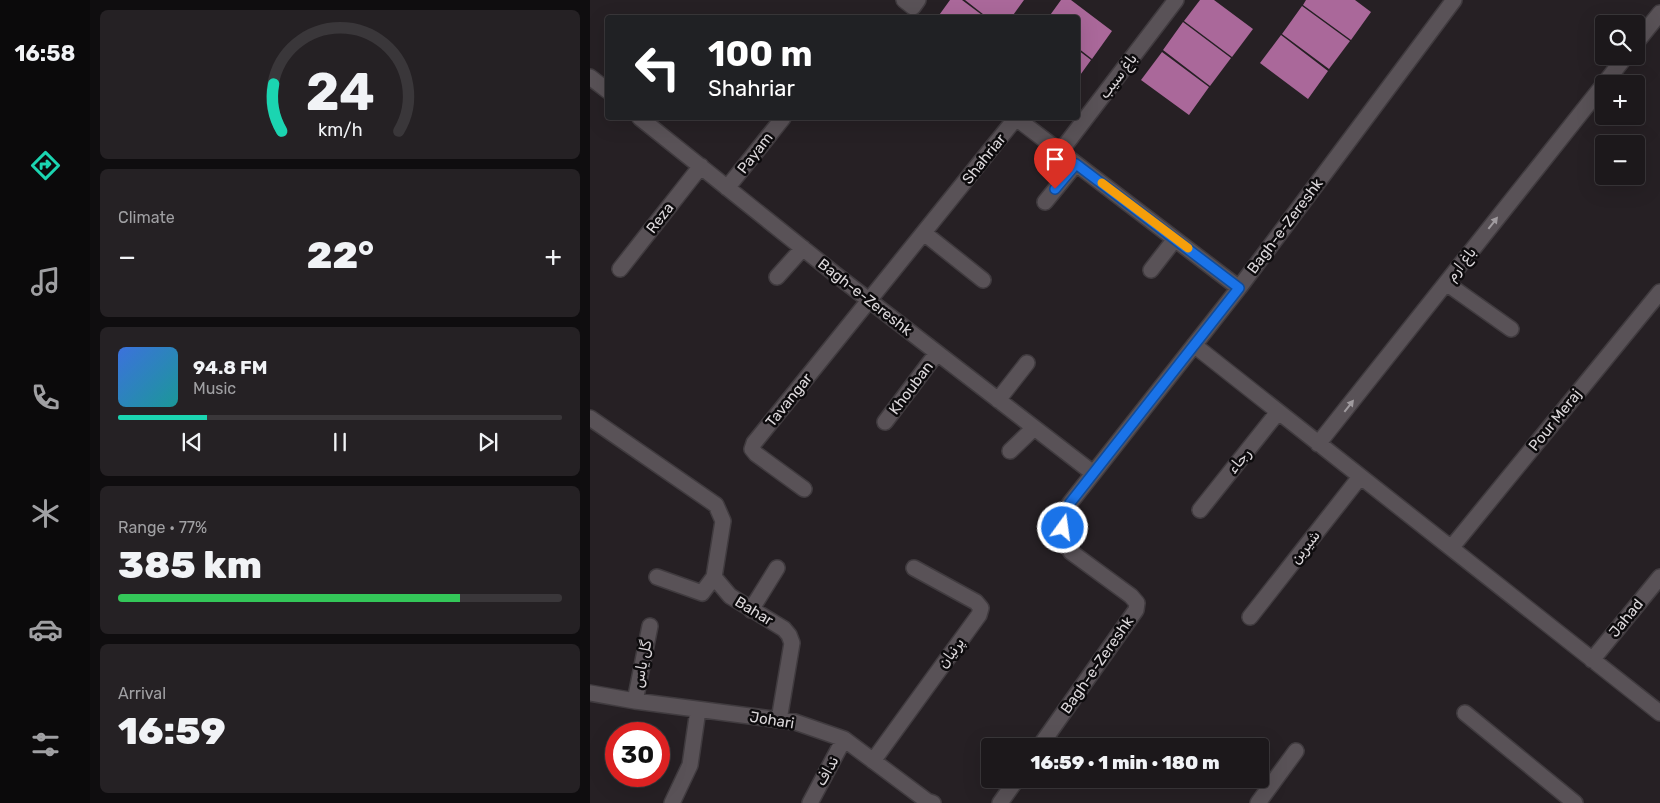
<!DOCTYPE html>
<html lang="en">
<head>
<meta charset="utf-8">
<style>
	:root { --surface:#1c181b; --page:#252124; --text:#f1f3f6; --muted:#a0a0a3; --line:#3a373a; --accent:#1bd5b1 }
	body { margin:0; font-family:Rubik,"Noto Naskh Arabic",sans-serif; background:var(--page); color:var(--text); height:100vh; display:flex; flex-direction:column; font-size:19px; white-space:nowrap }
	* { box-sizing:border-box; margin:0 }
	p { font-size:16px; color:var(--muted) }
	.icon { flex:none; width:28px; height:28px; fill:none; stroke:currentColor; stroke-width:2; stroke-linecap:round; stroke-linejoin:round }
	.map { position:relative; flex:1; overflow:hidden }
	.sheet { display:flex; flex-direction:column; gap:10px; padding:10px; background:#0f0d0f; width:500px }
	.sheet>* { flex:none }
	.top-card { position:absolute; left:15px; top:15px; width:475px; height:105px; border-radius:5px; box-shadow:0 5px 20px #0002,0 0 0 1px var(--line); background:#202124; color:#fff; overflow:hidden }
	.controls { position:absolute; left:1005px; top:15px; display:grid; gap:10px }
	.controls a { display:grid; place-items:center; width:50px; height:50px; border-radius:5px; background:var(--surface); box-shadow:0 5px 20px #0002,0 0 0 1px var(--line); font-size:25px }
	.speed { position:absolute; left:15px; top:722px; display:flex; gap:10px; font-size:25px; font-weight:700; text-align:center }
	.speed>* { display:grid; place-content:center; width:65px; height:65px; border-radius:50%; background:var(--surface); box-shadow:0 5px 20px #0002,0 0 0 1px var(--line); line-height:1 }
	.speed .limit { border:8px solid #d22; background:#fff; color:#111 }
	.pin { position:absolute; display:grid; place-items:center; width:42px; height:42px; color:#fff; margin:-51px -21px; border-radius:50% 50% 50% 0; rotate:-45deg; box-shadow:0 0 5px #0007 }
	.pin .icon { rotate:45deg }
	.me { position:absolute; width:55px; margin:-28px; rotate:14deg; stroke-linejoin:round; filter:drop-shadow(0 0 4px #0008) }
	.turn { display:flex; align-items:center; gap:18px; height:105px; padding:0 20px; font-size:22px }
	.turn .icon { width:65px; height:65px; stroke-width:2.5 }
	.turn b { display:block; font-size:35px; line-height:42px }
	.big { font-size:38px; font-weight:800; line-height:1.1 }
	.sheet .widget { flex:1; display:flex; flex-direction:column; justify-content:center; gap:8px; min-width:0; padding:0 18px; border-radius:8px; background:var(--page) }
	.sheet .dial { align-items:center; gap:0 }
	.dial svg { height:130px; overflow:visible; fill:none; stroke:var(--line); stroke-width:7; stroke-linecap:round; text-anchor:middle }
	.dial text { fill:var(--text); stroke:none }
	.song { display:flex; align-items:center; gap:15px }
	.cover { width:60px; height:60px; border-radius:8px; background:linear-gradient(135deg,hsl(220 70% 55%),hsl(180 70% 35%)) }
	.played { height:5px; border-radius:2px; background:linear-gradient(90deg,var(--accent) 20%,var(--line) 20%) }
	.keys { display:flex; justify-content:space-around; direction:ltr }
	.heat { display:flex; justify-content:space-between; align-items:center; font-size:28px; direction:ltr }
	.charge { height:8px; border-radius:4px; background:linear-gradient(90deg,#34c759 77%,var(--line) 0) }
	.trip { position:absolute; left:391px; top:738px; width:288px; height:50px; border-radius:5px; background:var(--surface); box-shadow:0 5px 20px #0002,0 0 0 1px var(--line); font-weight:800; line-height:50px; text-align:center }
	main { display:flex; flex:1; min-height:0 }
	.dock { display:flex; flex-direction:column; width:90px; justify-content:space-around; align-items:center; background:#0b0a0b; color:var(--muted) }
	.dock .icon { width:35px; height:35px }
	.dock .selected { color:var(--accent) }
	.dock b { font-size:22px; color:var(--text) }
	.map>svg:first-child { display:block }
</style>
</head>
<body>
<main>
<nav class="dock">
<b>16:58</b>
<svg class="icon selected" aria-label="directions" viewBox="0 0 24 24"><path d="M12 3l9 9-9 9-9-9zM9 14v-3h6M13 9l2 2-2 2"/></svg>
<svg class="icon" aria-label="music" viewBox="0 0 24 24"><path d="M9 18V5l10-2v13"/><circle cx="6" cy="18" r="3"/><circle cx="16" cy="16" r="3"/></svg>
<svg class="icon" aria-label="phone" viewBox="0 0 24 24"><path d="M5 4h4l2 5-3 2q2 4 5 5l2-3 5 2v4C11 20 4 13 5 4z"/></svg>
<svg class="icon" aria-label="climate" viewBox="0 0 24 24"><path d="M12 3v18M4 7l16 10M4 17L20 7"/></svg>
<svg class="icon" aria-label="car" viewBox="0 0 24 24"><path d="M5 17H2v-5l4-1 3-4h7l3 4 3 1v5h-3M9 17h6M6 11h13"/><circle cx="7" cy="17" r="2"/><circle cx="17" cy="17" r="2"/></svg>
<svg class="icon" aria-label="filters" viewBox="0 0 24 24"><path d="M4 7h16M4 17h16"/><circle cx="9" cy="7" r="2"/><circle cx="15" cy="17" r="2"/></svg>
</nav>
<section class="sheet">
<div class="widget dial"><svg viewBox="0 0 100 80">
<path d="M14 69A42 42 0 1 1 86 69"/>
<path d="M14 69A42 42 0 0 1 9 40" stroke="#1bd5b1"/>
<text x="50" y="56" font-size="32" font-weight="700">24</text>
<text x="50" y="72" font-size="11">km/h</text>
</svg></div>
<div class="widget"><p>Climate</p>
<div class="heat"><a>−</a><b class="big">22°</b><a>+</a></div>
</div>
<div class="widget">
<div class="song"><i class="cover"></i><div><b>94.8 FM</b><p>Music</p></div></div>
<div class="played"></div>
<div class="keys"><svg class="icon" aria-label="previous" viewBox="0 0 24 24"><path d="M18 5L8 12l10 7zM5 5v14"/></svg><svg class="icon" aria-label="pause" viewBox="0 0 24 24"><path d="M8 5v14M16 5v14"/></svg><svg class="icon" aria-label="next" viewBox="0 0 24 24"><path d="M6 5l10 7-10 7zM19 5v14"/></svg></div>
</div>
<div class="widget"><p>Range · 77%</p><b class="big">385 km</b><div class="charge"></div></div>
<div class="widget"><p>Arrival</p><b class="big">16:59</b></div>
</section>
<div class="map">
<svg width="1070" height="803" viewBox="0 0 1070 803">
	<rect width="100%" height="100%" fill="#262024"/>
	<!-- building -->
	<path fill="#aa689a" d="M360,0H372L396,18H347Z
		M375,0H434L421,18H398Z
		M471,0H481L522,31L502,59L488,48V18H458Z
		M610,0H624L663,29L642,57L594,21Z
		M716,0H765L781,12L761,40L713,5Z
		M712,6L760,41L739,69L692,34Z
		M593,22L641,58L620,86L573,50Z
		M691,35L738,71L718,99L670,63Z
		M488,50L501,60L488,78Z
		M572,52L619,87L599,115L551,80Z"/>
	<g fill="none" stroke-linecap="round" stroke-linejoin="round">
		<!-- minor casing -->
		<g stroke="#403b3f" stroke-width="18">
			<path id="minor" d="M314,0L323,7L328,0
				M1046,43L1070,13
				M0,77L18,91
				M1014,84L1036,56
				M50,118L245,274L503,473
				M470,152L586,0
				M137,188L193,118
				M455,202L486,164
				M334,233L393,280
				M30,269L111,166
				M561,270L585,239
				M187,277L213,248
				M856,283L921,329
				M604,345L1070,713
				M408,400L437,363
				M0,418L126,505L133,521L124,577L140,596L194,629L199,635L202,643L189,720
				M295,422L347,353
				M728,444L1014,84
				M420,451L444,428
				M214,489L166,454L162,449L164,443L426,118L649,288
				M610,510L688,412
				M861,548L1070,292
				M67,577L112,593L124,577
				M161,610L187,568
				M660,617L770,477
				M1002,660L1070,577
				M0,693L45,701L205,722L254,739L337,801L343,803
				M45,701L60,626
				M875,713L985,803
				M450,746L546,610L547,603L541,596L481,552C474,543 470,525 474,513C475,510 478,506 480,503L649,288L864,0
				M283,761L389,615L391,608L386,602L324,568
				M82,803L100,765L108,710
				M220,803L254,739
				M410,803L427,779
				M668,803L706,751"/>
		</g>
		<!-- minor -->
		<use href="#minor" stroke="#595257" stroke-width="15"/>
	</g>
	<!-- one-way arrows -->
	<defs><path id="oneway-solid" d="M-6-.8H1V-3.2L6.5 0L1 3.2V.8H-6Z" transform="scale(1.25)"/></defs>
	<g fill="#a09b9f">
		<use href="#oneway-solid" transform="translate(903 223) rotate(-52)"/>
		<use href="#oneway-solid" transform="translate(759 406) rotate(-52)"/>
	</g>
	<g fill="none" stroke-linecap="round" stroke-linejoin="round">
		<!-- route casing -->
		<g stroke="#114b97" stroke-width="12">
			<path id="route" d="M465,189L486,164L649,288L480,503L474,514L473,528"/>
		</g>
		<!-- route -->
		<use href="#route" stroke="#1a73e8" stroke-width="9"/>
		<!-- slow -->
		<path stroke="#f59e0b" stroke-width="9" d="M512,183L598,248"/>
	</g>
	<g text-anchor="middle" stroke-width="5" stroke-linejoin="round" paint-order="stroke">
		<!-- street labels -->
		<g font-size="15" fill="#dbd7da" stroke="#0d0b0d">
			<text transform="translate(528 76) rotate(-53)" y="5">باغ سیب</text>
			<text transform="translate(165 153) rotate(-52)" y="5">Payam</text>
			<text transform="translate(394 159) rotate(-51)" y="5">Shahriar</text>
			<text transform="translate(70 218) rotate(-52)" y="5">Reza</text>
			<text transform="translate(695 226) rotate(-53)" y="5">Bagh-e-Zereshk</text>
			<text transform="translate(871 264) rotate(-52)" y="5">باغ ارم</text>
			<text transform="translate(275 297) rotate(38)" y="5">Bagh-e-Zereshk</text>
			<text transform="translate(321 388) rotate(-53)" y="5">Khouban</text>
			<text transform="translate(199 400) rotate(-51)" y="5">Tavangar</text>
			<text transform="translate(965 420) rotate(-51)" y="5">Pour Meraj</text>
			<text transform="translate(649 461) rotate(-51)" y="5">رجاء</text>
			<text transform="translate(715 547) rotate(-52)" y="5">شیرین</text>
			<text transform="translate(164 611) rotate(31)" y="5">Bahar</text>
			<text transform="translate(1036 618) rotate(-51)" y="5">Jahad</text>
			<text transform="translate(361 653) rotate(-54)" y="5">پرنیان</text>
			<text transform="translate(52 664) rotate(-79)" y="5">گل یاس</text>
			<text transform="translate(507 665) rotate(-55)" y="5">Bagh-e-Zereshk</text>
			<text transform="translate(182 720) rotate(9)" y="5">Johari</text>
			<text transform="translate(237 771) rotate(-61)" y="5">نداف</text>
		</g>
	</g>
</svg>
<div class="controls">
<a><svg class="icon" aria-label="search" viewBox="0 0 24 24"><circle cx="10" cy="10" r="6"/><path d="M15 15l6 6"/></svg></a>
<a>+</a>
<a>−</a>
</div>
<div class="speed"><div class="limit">30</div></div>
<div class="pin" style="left:465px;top:189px;background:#d93025"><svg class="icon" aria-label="arrive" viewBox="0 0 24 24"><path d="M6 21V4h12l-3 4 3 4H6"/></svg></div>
<svg class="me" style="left:473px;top:528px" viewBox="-20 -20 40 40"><circle r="17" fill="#1a73e8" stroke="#fff" stroke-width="3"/><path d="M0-11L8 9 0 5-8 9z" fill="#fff"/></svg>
<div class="trip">16:59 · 1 min · 180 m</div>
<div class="top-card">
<div class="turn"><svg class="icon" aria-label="left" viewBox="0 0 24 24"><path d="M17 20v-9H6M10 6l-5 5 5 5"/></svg><div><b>100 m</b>Shahriar</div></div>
</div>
</div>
</main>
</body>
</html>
